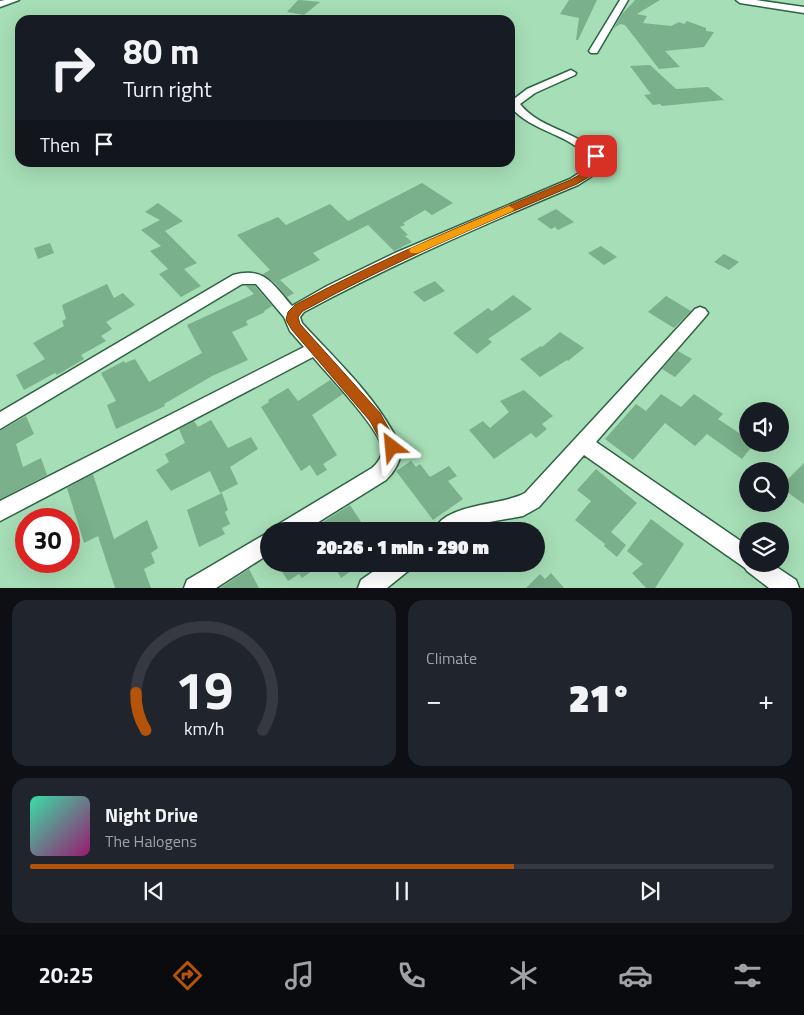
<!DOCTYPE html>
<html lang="en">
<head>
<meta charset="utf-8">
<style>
	:root { --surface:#171b24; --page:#20242c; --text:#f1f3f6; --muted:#9ea1a6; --line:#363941; --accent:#b45309 }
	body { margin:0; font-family:"Titillium Web",sans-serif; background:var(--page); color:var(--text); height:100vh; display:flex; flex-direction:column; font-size:19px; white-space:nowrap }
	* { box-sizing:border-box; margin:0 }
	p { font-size:16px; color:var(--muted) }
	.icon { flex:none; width:28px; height:28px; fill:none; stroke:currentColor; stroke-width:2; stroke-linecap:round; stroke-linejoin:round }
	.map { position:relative; height:588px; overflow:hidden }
	.drawer { display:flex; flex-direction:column; gap:12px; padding:12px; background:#0d0f14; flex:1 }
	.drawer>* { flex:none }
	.top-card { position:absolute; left:15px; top:15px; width:500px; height:152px; border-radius:15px; box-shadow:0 5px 20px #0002; background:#171b24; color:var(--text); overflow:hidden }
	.buttons { position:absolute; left:739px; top:402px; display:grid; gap:10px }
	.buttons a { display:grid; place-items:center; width:50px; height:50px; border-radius:50%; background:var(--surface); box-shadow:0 5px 20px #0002; font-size:25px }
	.speed { position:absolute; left:15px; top:508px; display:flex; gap:10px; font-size:25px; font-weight:700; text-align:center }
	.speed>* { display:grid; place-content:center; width:65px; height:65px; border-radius:50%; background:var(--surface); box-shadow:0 5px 20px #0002; line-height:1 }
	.speed .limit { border:8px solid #d22; background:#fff; color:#111 }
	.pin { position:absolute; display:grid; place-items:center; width:42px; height:42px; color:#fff; margin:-21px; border-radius:10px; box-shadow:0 2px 8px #0006 }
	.me { position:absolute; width:55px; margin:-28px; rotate:331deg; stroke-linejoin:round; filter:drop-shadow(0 0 4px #0008) }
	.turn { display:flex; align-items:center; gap:18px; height:105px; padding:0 25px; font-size:22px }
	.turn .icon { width:65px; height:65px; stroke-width:2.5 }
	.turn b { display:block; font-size:35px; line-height:42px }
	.then { display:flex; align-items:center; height:48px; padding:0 25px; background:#0003; gap:10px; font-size:19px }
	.big { font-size:38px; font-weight:800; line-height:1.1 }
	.drawer .tile { flex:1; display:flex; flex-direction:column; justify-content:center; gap:8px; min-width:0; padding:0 18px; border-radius:15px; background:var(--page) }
	.drawer .dial { align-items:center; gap:0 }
	.dial svg { height:130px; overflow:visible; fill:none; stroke:var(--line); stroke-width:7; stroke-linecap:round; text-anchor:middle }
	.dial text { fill:var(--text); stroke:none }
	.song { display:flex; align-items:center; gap:15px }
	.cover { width:60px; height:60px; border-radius:8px; background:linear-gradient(135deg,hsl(160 70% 55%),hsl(320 70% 35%)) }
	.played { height:5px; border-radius:2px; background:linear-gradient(90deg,var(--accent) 65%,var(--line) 65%) }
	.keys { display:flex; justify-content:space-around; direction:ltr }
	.heat { display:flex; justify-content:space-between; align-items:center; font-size:28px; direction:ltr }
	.drawer .tiles { flex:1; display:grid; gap:12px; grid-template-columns:1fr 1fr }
	.tile:last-child { grid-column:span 2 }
	.trip { position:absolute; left:260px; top:522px; width:285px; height:50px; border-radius:25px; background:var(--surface); box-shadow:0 5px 20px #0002; font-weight:800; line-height:50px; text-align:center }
	.tab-bar { display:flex; height:80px; justify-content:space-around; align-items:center; background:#090b0e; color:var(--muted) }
	.tab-bar .icon { width:35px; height:35px }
	.tab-bar .on { color:var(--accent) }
	.tab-bar b { font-size:22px; color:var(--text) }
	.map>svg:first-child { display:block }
</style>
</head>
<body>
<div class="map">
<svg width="804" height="588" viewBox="0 0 804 588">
	<rect width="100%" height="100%" fill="#a6deb7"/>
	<!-- building -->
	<path fill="#7ab08b" d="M298,0H300L320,2L304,15L287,12Z
		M569,0H597L578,40H576L579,18L560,14Z
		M635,0H660L637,14L647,16L643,23L671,26L679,22L684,24L687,21L706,28V31L714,32L704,47L665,51L680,67L659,69L625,25L620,24L614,28L622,14Z
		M650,65L676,89L708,87L724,100L662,106L660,104L653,105L644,95L651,94L630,66Z
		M422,183L453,203L432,215L425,210L403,223L405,225L400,227L408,235L405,236L412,242L394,251L368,225L313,253L320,260L280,280L294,293L287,297L275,283L263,274L270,270L237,235L278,217L286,225L330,204L348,221Z
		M158,203L183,221L165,231L197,263L184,269L201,286L181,297L159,274L168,269L150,251L161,246L141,230L160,220L145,212Z
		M556,209L574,222L558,230L555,227L551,229L537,219Z
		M50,243L54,253L38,259L34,248Z
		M601,246L617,257L604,265L588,253Z
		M724,254L739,262L729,270L714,262Z
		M435,281L445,291L424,302L413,292Z
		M107,284L114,298L123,293L135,305L106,322L112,329L101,336L106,341L81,355L84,359L57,375L55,373L24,390L16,375L45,359L33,343L64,326L62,321L66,319L62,305Z
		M246,286H255L272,306L264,311L265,312L246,321L248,325L232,332L248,360L212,376L164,404L165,406L116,429L107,405L116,401L101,373L124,361L125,363L135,359L149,382L202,353L187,325L254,294Z
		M513,295L532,309L488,339L492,342L477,354L453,333L488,308L492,311Z
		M666,296L691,311L674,328L648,312Z
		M560,332L584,348L568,361L567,360L540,377L520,359L541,346L542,347Z
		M678,351L692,359L675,377L662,369Z
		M330,380L343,394L312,415L337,455L323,464L327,470L317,476L310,465L301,471L261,407L269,402L268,400L288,388L298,401Z
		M524,390L553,416L542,424L547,429L536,438L531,433L494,459L469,430L483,421L490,428L509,412L500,401Z
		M661,394L681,407L694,394L723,414L718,419L748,439V444H754L742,459L707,434L695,446L665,423L633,460L605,439L636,404L646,411Z
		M26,416L34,434L16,444L23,467L41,458L47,475L0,499V431Z
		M211,420L228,448L251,437L258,449L230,467L238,484L220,493L210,471L171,491L156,470L169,462L165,454L185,443L179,429L194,421L198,427Z
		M411,461L416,467L420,464L430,477L449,466L457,476L448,481L463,499L433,520L396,471Z
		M804,463V504L780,487Z
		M596,469L637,503L611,532L626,545L617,557L604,546L605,544L575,520L591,501L577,490Z
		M93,474L114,539L147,520L158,548L151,553L155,563L144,569L151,588H115L98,536L84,543L67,488Z
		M222,493L228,510L225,512L230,524L222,528L225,534L199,547L187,510Z
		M350,505L367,531H308L331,517Z
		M651,519L684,544L655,588H646L632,573L643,564L627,551Z
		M277,564H322L302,578L299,574L288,581Z
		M333,564H361L341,578Z
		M249,569L259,588H220Z
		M551,573L564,588H526L540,574L545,579Z"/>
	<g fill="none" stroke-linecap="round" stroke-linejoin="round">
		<!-- street casing -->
		<g stroke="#2e6342" stroke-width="3">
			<path id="street" d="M5,0H19L0,7V1Z
				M620,0H628L597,53H591L589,51Z
				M736,0H756L804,7V13L740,3Z
				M571,70L576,73L575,75L535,93L520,104C542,132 584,130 603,162L592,176L578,185C485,224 393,264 304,312L300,317L302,323C333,357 370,391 393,432C395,436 399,441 400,446C403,459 394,472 386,480L304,531H276L279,524L372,468C378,463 383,456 382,447C378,427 328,375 313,357L0,521V501L304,347L290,331L284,317L256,284H242L0,429V412L233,275C264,266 273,284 292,306L327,286L395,253L570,179L584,170L591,162C575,134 531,133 510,106V102L527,89Z
				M700,307L705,309L708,313L705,317L596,442L748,546V564H772L796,580L799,588H769L747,571L745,568L584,455L539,507L523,516L473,525L463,531H434C444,503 502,506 525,493L695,309Z
				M269,532V554L216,588H184L187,580Z
				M384,564H412L408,571L387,588H358L361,580Z"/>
		</g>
		<!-- street -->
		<use href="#street" fill="#fff" fill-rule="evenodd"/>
	</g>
	<!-- route -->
	<path fill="#b45309" stroke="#753606" d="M592,154H599L602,162L592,175L577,184C483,224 392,262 303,311L298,317L300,324L380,413L399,447L396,452L392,453L387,452L370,421L292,330L286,320L288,312L295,305C384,257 477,219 570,180C586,171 590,171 592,154Z"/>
	<!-- slow -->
	<path fill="#f59e0b" d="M509,206L514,209L513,211L418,253H411L409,250L411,248Z"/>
</svg>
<div class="buttons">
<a><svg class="icon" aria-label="sound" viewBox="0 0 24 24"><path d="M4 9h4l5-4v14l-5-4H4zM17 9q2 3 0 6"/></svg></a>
<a><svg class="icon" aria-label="search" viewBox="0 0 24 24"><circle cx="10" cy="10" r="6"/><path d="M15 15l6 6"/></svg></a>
<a><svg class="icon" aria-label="layers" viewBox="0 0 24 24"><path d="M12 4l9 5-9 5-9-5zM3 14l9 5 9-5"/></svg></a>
</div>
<div class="speed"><div class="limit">30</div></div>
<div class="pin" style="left:596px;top:156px;background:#d93025"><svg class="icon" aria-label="arrive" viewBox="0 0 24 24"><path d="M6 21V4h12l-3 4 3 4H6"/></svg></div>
<svg class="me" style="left:392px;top:447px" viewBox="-20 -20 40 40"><path d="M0-17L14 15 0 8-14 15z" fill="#b45309" stroke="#fff" stroke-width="4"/></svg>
<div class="trip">20:26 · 1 min · 290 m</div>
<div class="top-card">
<div class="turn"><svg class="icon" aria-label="right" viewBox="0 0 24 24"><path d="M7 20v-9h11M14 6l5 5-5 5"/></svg><div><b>80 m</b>Turn right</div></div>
<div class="then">Then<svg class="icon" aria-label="arrive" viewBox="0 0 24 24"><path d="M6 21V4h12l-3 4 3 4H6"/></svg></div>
</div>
</div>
<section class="drawer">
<div class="tiles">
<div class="tile dial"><svg viewBox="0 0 100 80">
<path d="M14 69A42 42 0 1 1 86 69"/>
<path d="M14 69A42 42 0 0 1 8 46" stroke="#b45309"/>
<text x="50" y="56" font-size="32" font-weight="700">19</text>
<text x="50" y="72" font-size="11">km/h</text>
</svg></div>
<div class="tile"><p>Climate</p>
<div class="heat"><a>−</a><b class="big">21°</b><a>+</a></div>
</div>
<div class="tile">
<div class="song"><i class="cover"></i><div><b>Night Drive</b><p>The Halogens</p></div></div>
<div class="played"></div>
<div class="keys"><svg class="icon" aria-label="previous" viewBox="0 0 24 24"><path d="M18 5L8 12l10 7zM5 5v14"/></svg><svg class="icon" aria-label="pause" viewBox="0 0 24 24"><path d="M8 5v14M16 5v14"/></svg><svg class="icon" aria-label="next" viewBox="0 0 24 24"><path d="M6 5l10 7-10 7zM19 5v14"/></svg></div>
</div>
</div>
</section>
<nav class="tab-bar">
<b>20:25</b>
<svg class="icon on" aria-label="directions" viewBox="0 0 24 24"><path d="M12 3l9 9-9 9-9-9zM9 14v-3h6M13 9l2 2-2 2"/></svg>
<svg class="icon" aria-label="music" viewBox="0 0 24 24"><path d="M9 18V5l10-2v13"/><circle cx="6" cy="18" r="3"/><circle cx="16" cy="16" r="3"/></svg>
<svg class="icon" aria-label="phone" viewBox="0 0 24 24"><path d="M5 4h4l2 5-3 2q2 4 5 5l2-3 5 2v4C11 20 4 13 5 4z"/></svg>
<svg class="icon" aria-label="climate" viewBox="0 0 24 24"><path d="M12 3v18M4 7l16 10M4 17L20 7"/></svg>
<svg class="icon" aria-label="car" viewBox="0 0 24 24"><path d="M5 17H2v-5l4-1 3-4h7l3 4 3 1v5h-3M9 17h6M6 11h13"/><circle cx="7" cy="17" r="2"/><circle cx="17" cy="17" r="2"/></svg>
<svg class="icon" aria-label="filters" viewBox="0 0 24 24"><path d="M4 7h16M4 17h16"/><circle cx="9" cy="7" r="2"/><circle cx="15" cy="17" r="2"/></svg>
</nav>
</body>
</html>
